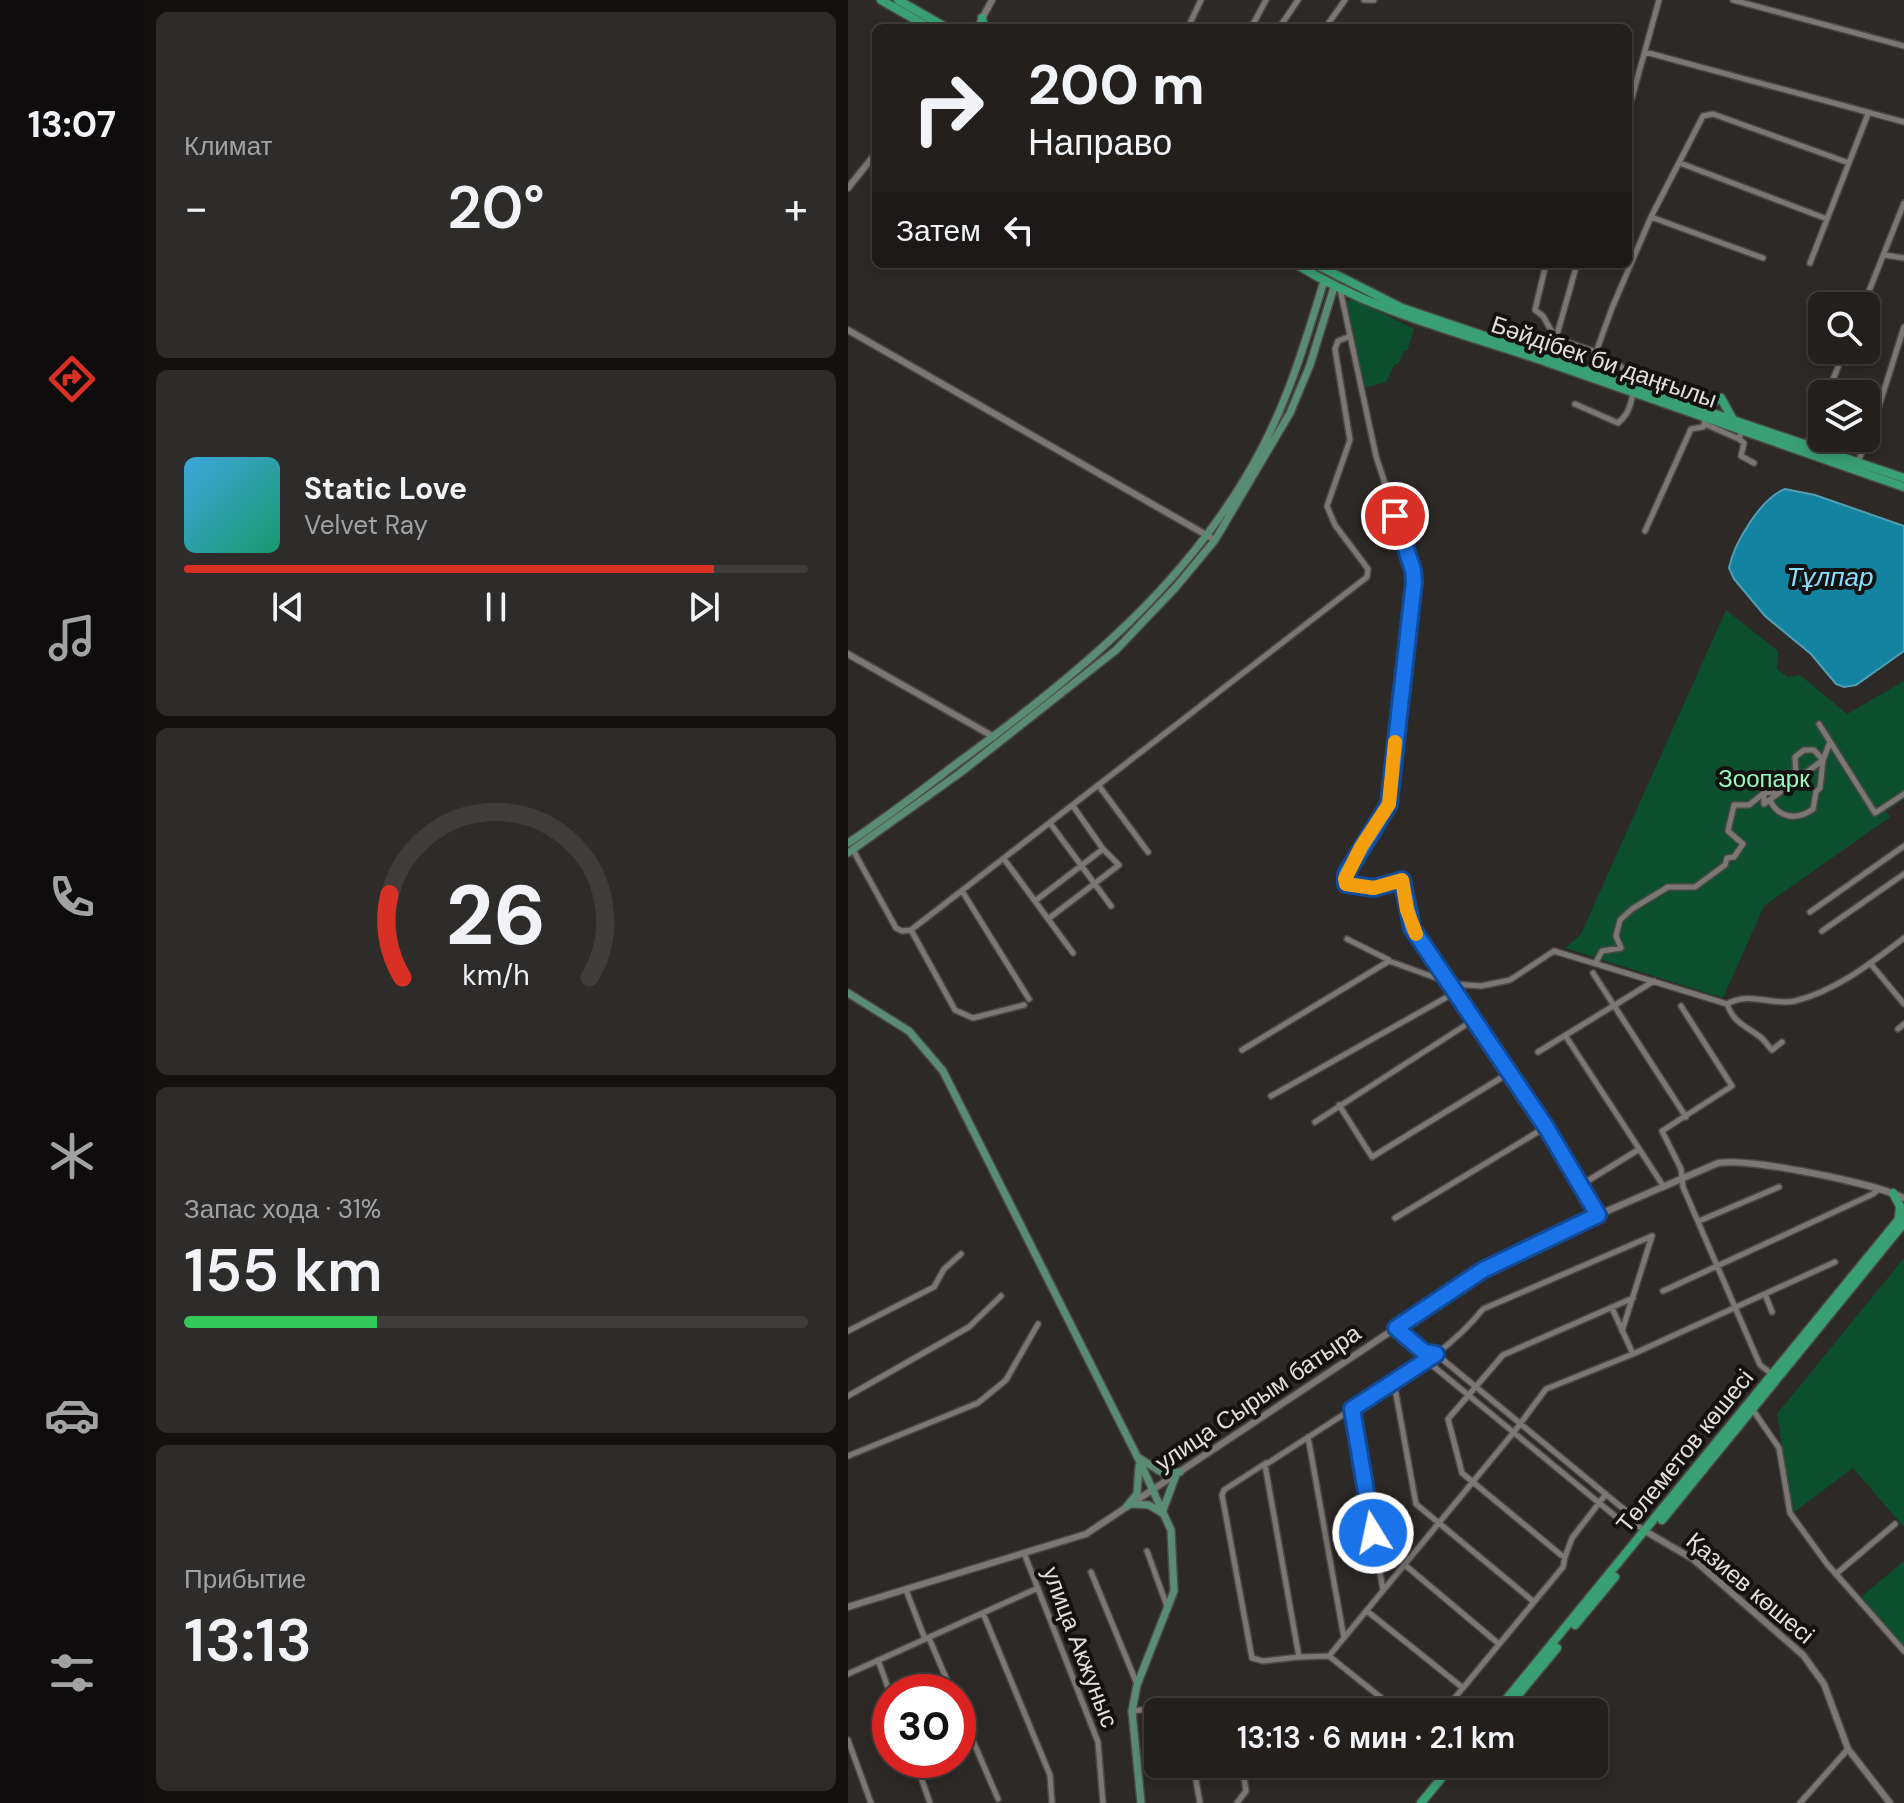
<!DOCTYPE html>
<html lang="ru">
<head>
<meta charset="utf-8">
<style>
	:root { --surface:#221f1d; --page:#2e2c2a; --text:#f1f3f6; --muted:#a2a2a4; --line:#3f3d3b; --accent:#d93025 }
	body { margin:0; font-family:"DM Sans",sans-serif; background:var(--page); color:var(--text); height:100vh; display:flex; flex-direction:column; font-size:30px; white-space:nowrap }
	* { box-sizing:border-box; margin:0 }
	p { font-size:26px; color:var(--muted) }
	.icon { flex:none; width:44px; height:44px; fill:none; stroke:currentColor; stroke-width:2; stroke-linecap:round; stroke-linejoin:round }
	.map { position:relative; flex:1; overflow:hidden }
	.drawer { display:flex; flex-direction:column; gap:12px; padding:12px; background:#131110; width:704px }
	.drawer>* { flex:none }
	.guide { position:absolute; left:24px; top:24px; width:760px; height:244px; border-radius:12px; box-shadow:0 4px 12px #0003,0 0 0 2px var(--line); background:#221f1d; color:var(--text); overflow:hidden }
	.fabs { position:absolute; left:960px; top:292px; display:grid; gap:16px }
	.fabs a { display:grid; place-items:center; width:72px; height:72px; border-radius:12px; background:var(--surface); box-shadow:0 4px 12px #0003,0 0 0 2px var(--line); font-size:40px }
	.speed { position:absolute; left:24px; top:1674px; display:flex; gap:16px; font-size:40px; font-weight:700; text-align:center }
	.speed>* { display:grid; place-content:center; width:104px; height:104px; border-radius:50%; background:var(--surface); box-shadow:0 4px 12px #0003,0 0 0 2px var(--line); line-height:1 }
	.speed .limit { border:12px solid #d22; background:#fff; color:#111 }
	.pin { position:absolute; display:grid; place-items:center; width:68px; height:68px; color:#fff; margin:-34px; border:4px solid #fff; border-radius:50%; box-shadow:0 2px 8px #0007 }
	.me { position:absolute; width:88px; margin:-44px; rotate:350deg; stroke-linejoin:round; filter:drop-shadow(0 0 6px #0008) }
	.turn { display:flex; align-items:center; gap:28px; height:168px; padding:0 24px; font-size:36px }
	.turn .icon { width:104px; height:104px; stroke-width:2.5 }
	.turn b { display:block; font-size:56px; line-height:68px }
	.then { display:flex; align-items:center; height:76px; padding:0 24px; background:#0003; gap:16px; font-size:30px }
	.big { font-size:60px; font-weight:600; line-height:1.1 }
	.drawer .widget { flex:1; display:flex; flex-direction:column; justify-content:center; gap:12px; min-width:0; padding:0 28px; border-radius:12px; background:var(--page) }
	.drawer .dial { align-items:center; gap:0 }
	.dial svg { height:208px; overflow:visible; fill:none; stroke:var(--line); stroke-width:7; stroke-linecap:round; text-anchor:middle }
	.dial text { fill:var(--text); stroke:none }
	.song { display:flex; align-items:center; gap:24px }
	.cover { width:96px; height:96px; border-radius:12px; background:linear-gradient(135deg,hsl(200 70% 55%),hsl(160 70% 35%)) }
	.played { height:8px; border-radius:4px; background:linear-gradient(90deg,var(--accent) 85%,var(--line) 85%) }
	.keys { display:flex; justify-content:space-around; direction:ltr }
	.heat { display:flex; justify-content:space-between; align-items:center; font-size:44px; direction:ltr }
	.charge { height:12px; border-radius:6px; background:linear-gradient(90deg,#34c759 31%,var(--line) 0) }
	.trip { position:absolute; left:296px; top:1698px; width:464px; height:80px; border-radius:12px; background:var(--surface); box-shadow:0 4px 12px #0003,0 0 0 2px var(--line); font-weight:600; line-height:80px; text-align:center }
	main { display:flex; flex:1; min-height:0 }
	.tabs { display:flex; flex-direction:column; width:144px; justify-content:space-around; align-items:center; background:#0e0c0c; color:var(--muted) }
	.tabs .icon { width:56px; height:56px }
	.tabs .current { color:var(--accent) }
	.tabs b { font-size:36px; color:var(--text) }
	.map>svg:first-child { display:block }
</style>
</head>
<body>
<main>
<nav class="tabs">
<b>13:07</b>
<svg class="icon current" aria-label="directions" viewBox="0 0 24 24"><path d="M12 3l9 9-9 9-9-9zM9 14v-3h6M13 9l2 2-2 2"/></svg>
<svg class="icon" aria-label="music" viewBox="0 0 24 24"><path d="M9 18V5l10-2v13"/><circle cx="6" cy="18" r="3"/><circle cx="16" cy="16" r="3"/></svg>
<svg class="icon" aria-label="phone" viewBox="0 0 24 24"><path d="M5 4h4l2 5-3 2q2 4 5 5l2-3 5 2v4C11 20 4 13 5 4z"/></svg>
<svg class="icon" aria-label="climate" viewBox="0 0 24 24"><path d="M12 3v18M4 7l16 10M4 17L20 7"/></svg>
<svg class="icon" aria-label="car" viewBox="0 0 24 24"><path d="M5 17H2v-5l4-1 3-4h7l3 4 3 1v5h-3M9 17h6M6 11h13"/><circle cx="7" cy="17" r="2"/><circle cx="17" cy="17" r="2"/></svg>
<svg class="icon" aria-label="filters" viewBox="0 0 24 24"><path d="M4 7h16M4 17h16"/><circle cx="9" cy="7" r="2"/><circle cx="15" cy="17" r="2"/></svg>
</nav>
<section class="drawer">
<div class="widget"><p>Климат</p>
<div class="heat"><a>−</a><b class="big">20°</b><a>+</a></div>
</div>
<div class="widget">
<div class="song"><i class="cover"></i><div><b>Static Love</b><p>Velvet Ray</p></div></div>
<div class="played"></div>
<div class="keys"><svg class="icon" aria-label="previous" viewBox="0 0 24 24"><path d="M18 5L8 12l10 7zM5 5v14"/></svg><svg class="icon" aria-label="pause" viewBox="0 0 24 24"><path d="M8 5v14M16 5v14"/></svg><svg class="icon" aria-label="next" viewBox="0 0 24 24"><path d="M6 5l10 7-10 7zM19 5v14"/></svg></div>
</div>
<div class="widget dial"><svg viewBox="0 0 100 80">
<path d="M14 69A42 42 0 1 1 86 69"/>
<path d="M14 69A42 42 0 0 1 9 37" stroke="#d93025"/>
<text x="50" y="56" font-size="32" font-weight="700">26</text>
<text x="50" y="72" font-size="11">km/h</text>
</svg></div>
<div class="widget"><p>Запас хода · 31%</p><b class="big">155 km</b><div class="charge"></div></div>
<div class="widget"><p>Прибытие</p><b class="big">13:13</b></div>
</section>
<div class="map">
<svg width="1056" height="1803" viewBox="0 0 1056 1803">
	<rect width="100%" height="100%" fill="#2d2927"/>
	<!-- green -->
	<path fill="#0b4f2f" d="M504,298L566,329L559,351H556L550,364H547L538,382L516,388L496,305Z
		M878,610L930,651L929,669L940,677L952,675L999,714L1056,681V799L1038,811L1042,817L916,906L875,998L717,948L733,934Z
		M1056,1258V1527L1005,1468L945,1513L929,1414Z
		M1056,1561V1647L1013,1597Z"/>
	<!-- water -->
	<path fill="#1483a1" stroke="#529fb3" stroke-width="2" d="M937,489L967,495L1056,526V651L1008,685L996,687L988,684L963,654L917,616L886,579L881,568C886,543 913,498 937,489Z"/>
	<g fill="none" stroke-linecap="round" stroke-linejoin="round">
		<!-- minor casing -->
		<g stroke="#4a4846" stroke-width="8">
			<path id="minor" d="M516,0H526
				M885,0L1056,46
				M343,21L353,0
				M403,28L418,0
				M431,28L450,0
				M477,28L497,0
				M797,52L1056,122
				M780,112L811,0
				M832,163L979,219
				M803,217L915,258
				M1037,255L1056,258
				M962,263L1020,114
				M698,264L687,310L695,316L708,339C736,348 796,360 783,402C780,412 778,416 770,423L727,404
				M492,289L528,456L565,570L566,582L541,804L498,874V884L526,888L554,880L564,928L605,984L633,986L662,980L706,951L879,1004C902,991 924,1006 947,1001C988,991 1023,963 1056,938
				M1015,306L1056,203
				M708,338L729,264
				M748,352L764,308L803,217L855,116L865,114L1001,163
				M979,394L997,350
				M857,424L891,439
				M894,431L891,439L896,443L893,456L906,463
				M959,445L974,405
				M1010,462L1026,422L1056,327
				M797,531L843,429L855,427L858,417
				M971,724L1027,813L1056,794
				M251,786L300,852
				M922,800C930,818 949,821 965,809L968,792L972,788L975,760L966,750H956L947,757L948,777L931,781L928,791L916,793V804L975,760L982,742
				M202,823L263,906
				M5,850L48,928L54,931L63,930L519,577L520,569L487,525L479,506L502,440L487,349L490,341L500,337
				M156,859L225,953
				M114,891L181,999
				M187,901L255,849
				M962,912L1056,846
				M200,919L271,865L255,849L225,806
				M63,930L107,1010L125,1018L176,1005
				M974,931L1056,874
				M499,939L541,960
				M748,962L754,951L773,948L768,936L772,920L784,909L820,887H847L877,865L879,858L886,857L895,844L880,831L886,805H901L916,793
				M1022,963L1056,1004
				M745,973L838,1117
				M879,1004C886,1023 896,1025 911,1036C916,1039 919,1045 924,1050L934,1042
				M833,1006L884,1086L814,1131L833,1169L835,1187L912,1365L924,1374
				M1050,1029L1056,1024
				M717,1035L816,1187
				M394,1050L541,961L605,984L698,1127L750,1215
				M690,1052L806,981
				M423,1096L608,992
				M491,1105L524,1157L661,1073
				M467,1122L627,1019
				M733,1185L790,1150
				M547,1218L698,1127
				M851,1221L931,1187
				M815,1291L1025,1194L1031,1189
				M917,1294L924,1312
				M764,1308L785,1354
				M548,1328L576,1352L588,1354L783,1515L784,1522L796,1530
				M0,1331L86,1287L96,1269L113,1254
				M774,1331L804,1236
				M576,1352L579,1361L767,1516L777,1523L784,1522
				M546,1383L568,1504L686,1602
				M0,1396L121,1327L153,1296
				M905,1410L931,1448L942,1513L979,1564L1056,1651
				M460,1437L496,1638
				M0,1456L130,1403L158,1380L190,1324
				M418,1463L376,1490L374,1495L404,1658L415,1661L451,1657
				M758,1494L724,1538L717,1557L713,1555L614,1473L600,1419L655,1355L785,1298
				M299,1551L320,1609
				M176,1553L250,1742L255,1803
				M557,1565L651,1644
				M243,1572L289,1684
				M988,1574L1047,1524
				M58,1590L77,1639
				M535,1590L504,1409C551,1379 600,1353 635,1309L804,1236
				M519,1611L615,1688
				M135,1613L202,1775L204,1803
				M81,1638L104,1692
				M481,1656L451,1657L417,1465L504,1409
				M30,1660L42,1693
				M0,1674L190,1588
				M332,1704L334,1712
				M110,1706L150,1799
				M284,1711L378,1701L383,1704L385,1712
				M551,1712L481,1656L666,1432L698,1389L785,1354L987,1262
				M595,1712L715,1567L717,1557
				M0,1740L23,1803
				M67,1760L82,1803
				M345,1764L352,1803
				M389,1803L398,1791L394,1764
				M952,1803L1000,1749"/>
		</g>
		<!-- tertiary casing -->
		<g stroke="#4a4846" stroke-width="9">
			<path id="tertiary" d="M129,28L144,0
				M0,188L28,153
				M0,330L367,540
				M0,654L146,737
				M797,1531L845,1559L955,1655L976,1684L1000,1749L1042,1803
				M0,1607L238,1534L635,1270L692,1240L870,1163C903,1158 1025,1183 1056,1198"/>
		</g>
		<!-- secondary casing -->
		<g stroke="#4a4846" stroke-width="10">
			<path id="secondary" d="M0,843C38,818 75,789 112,761C231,674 346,580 415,446C442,394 459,337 476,281
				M0,853L112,773L268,650L328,587L367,540L442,413L462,365L486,287
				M0,993L61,1031L95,1071L291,1460L323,1530L326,1591L289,1685L284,1711L293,1803
				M291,1458L315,1473L332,1472
				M283,1504L301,1505L314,1513
				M279,1506L289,1494L291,1466
				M315,1510L328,1475"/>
		</g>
		<!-- primary casing -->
		<g stroke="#4a4846" stroke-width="11">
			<path id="primary" d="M33,0L82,28
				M50,0L99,28
				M134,18L136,28
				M448,264C523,311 607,331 690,359C812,401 934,444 1056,487
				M467,264L554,308L1056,478
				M855,408L873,398L884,418
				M1045,1193L1052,1206L1051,1218
				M814,1520L1056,1223
				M727,1625L767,1577
				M648,1712L1056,1213
				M656,1712L709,1648
				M573,1803L605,1764"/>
		</g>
		<!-- minor -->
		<use href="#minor" stroke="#7b7774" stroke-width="5"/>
		<!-- tertiary -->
		<use href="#tertiary" stroke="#7b7774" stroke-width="6"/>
		<!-- secondary -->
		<use href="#secondary" stroke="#5a8b75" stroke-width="7"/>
		<!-- primary -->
		<use href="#primary" stroke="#399f75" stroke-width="8"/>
	</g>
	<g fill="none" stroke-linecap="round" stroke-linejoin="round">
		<!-- route casing -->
		<g stroke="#114b97" stroke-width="20">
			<path id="route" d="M525,1533L504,1409L588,1354L576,1352L548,1328L635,1270L750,1215L698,1127L564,928L554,880L526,888L498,884V874L541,804L566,582L565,570L547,516"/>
		</g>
		<!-- route -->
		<use href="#route" stroke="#1a73e8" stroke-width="14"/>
		<!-- slow -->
		<path stroke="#f59e0b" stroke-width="14" d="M547,742L541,804L513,847L497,879L498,884L526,888L554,880L559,910L568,934"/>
	</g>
	<g text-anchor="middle" stroke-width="8" stroke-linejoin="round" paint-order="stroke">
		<!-- street labels -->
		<g font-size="24" fill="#e2e0de" stroke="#141211">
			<text transform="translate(756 362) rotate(19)" y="8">Бәйдібек би даңғылы</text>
			<text transform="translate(410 1398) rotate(-34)" y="8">улица Сырым батыра</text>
			<text transform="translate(837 1451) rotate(-51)" y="8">Төлеметов көшесі</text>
			<text transform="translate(902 1588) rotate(40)" y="8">Қазиев көшесі</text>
			<text transform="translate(232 1647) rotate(69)" y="8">улица Акжуныс</text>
		</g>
		<!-- park labels -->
		<g font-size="24" fill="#97fabf" stroke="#141211">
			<text x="916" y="787">Зоопарк</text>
		</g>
		<!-- water labels -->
		<g font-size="26" font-style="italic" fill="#89dffe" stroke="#141211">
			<text x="982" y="586">Тұлпар</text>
		</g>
	</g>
</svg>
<div class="fabs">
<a><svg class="icon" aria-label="search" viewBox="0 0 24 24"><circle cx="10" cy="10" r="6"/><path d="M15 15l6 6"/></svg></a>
<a><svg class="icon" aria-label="layers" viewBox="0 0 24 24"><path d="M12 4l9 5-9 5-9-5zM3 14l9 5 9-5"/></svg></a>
</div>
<div class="speed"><div class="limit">30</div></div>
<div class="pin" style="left:547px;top:516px;background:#d93025"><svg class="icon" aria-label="arrive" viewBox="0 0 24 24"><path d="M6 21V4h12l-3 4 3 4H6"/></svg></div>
<svg class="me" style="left:525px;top:1533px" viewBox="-20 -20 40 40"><circle r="17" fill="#1a73e8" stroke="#fff" stroke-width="3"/><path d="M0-11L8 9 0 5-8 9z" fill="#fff"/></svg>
<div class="trip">13:13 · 6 мин · 2.1 km</div>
<div class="guide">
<div class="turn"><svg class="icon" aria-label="right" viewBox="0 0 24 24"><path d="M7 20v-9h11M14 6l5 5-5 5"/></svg><div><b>200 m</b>Направо</div></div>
<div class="then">Затем<svg class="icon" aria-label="left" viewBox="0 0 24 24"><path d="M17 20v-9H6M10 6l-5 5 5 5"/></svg></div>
</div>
</div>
</main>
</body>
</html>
